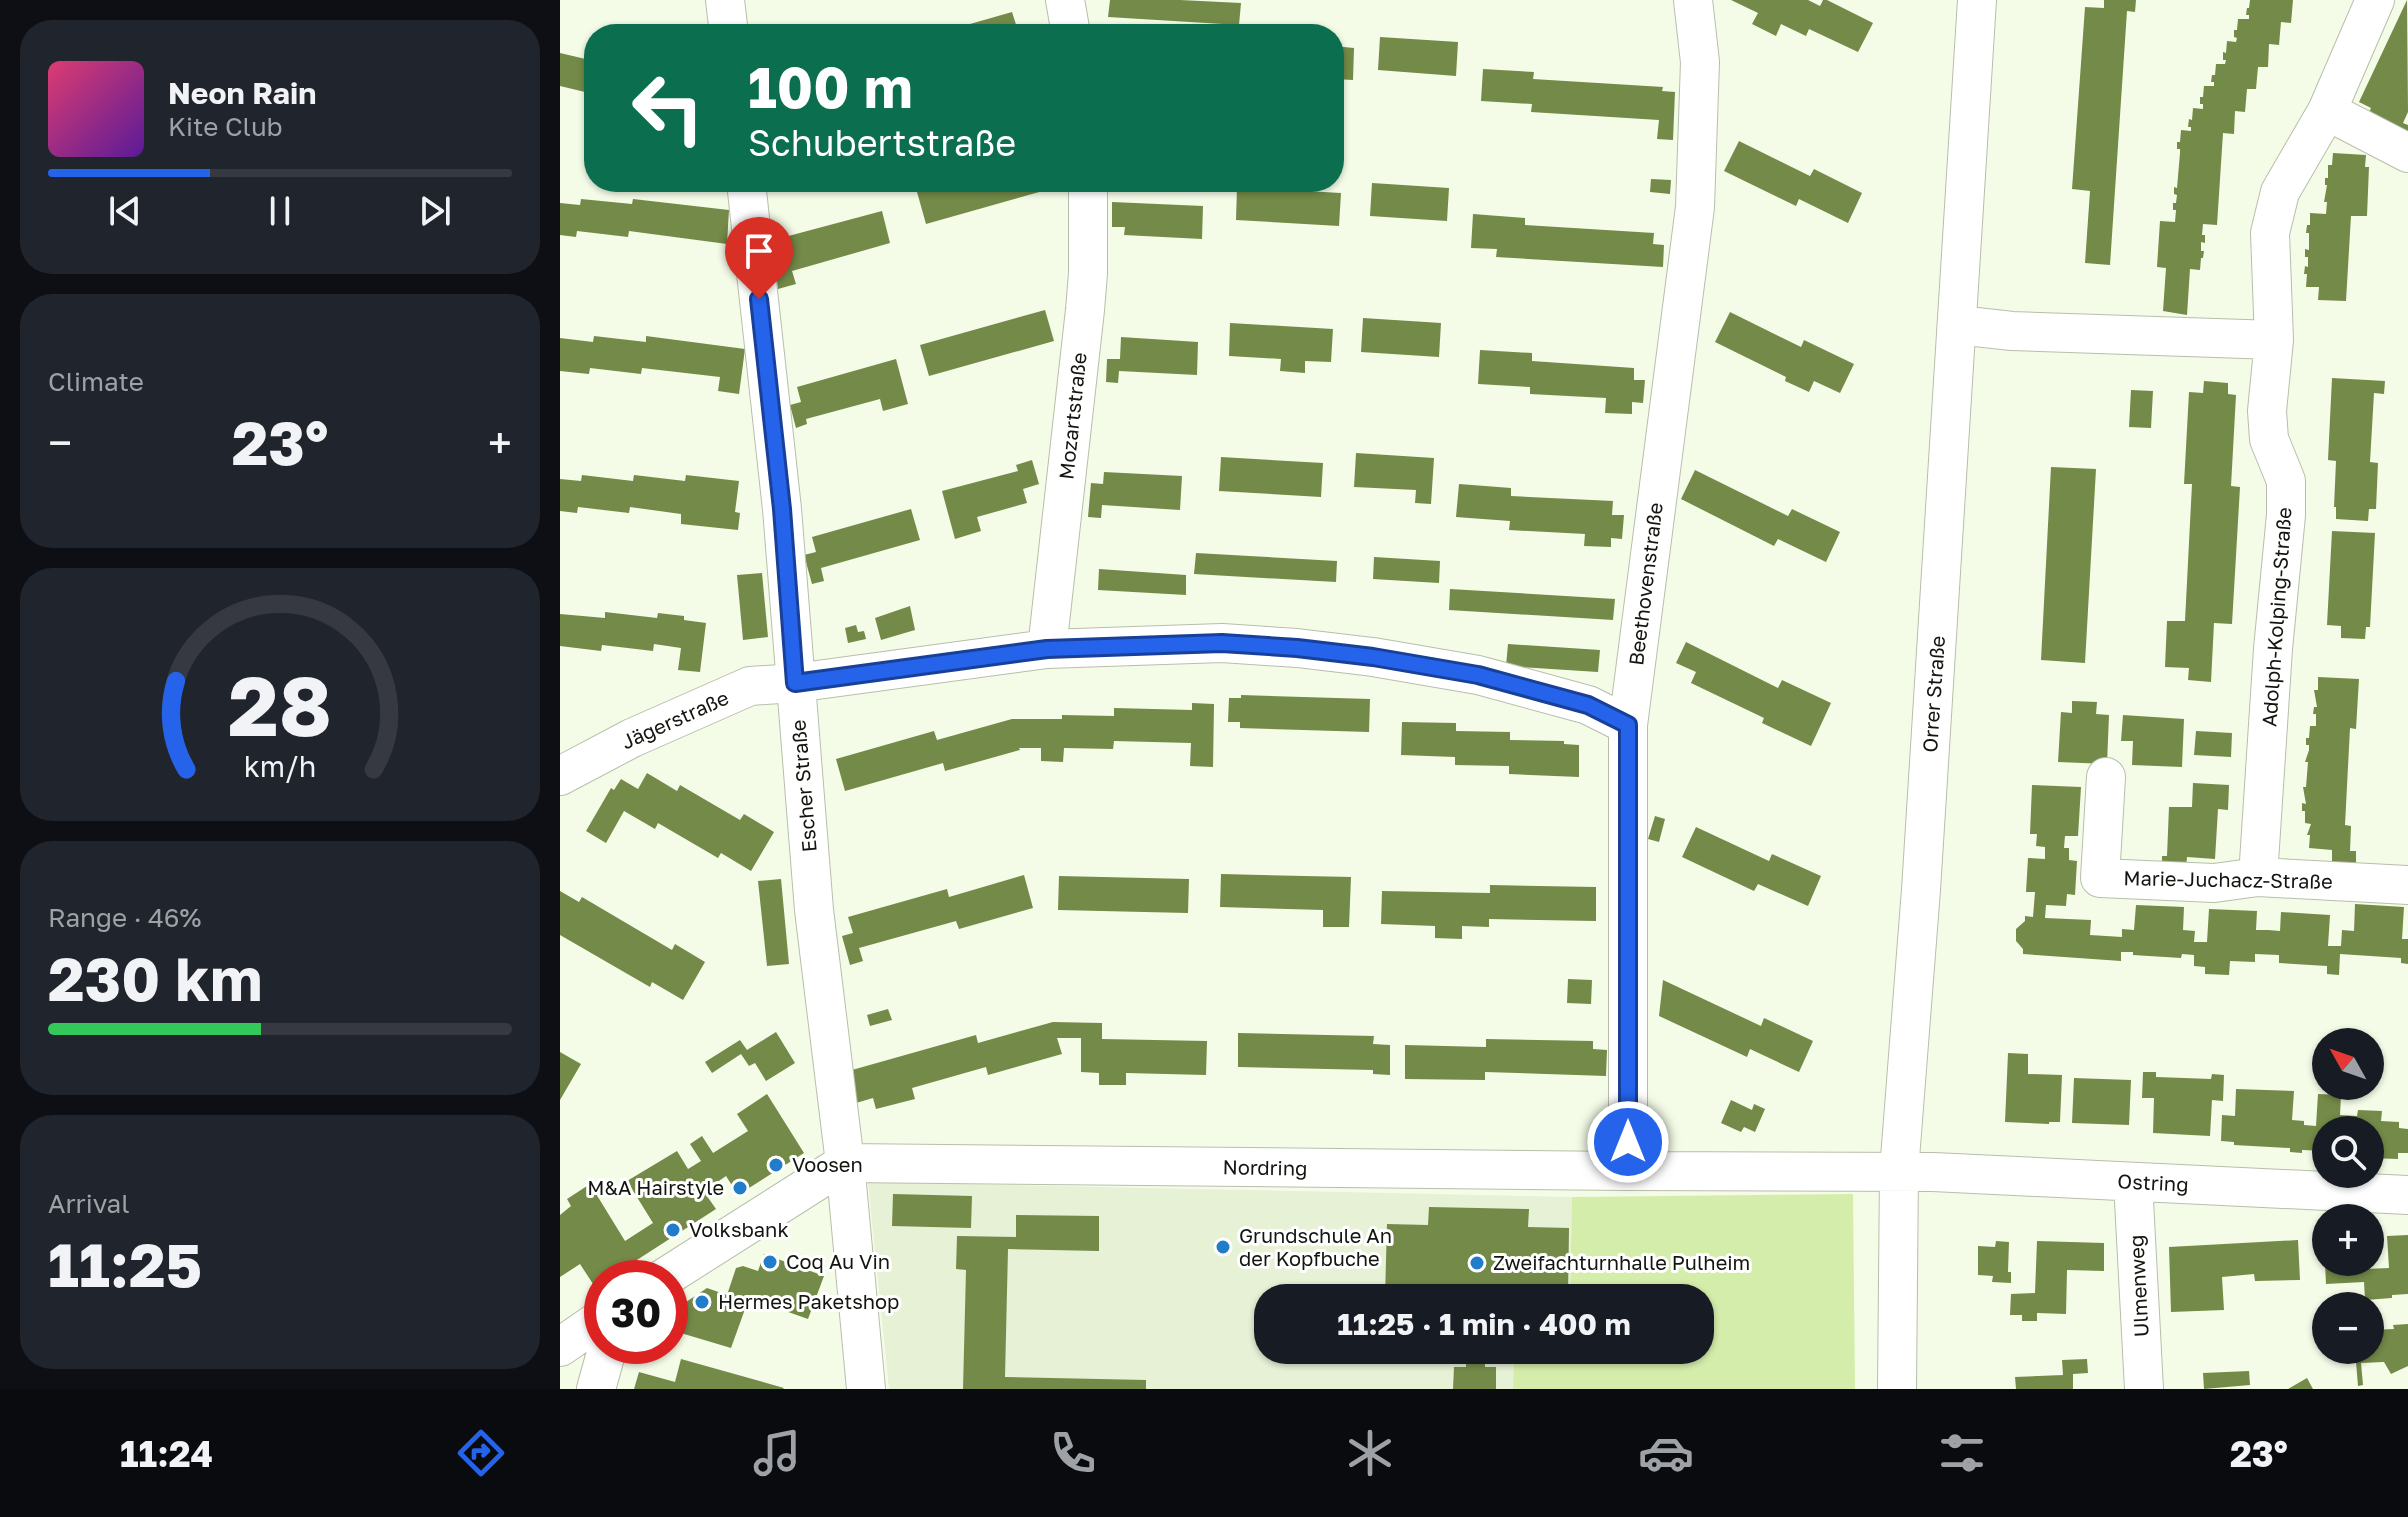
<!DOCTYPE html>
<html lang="en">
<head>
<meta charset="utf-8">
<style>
	:root { --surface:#171b24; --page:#20242c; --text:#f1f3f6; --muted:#9ea1a6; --line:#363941; --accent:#2563eb }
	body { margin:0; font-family:"Golos Text",sans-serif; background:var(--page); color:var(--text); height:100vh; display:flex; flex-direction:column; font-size:30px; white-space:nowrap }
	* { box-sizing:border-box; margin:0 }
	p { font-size:26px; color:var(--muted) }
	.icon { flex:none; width:44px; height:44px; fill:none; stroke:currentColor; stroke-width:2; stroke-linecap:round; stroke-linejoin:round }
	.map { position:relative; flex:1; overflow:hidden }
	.panel { display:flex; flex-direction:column; gap:20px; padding:20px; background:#0d0f14; width:560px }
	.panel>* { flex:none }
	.hud { position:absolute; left:24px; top:24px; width:760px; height:168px; border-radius:32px; box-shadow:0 2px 6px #0004; background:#0b6e4f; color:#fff; overflow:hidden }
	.needle { width:52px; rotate:310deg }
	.buttons { position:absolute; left:1752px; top:1028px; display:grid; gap:16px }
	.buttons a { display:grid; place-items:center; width:72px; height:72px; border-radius:50%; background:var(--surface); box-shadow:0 2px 6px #0004; font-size:40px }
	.speed { position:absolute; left:24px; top:1260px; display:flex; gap:16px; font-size:40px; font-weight:700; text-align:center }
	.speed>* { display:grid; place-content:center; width:104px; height:104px; border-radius:50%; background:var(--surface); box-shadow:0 2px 6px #0004; line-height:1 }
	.speed .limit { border:12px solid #d22; background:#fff; color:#111 }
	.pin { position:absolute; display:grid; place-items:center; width:68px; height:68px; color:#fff; margin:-82px -34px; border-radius:50% 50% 50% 0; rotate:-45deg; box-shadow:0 0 8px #0007 }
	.pin .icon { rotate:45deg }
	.me { position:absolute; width:88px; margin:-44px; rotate:0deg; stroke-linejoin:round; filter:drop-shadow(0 0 6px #0008) }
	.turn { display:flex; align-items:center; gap:28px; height:168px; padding:0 32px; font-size:36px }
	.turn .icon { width:104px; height:104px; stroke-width:2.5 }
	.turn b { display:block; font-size:56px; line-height:68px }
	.big { font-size:60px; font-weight:700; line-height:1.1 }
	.panel .tile { flex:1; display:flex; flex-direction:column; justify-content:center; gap:12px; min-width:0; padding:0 28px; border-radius:32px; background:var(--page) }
	.panel .dial { align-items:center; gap:0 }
	.dial svg { height:208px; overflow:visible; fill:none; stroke:var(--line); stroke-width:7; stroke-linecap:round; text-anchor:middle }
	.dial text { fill:var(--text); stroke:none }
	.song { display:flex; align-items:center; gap:24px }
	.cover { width:96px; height:96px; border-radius:12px; background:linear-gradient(135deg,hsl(340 70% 55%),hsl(270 70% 35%)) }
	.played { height:8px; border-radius:4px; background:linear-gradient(90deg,var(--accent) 35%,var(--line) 35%) }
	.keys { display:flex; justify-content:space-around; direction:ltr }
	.heat { display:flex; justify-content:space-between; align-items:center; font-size:44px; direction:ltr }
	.charge { height:12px; border-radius:6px; background:linear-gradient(90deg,#34c759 46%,var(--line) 0) }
	.trip { position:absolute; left:694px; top:1284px; width:460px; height:80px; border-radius:32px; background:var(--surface); box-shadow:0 2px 6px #0004; font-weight:700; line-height:80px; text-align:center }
	.menu { display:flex; height:128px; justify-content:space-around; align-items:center; background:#090b0e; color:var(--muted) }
	.menu .icon { width:56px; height:56px }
	.menu .current { color:var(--accent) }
	.menu b { font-size:36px; color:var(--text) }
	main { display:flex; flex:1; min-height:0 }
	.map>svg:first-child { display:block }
</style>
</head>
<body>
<main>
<section class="panel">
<div class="tile">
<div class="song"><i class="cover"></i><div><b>Neon Rain</b><p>Kite Club</p></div></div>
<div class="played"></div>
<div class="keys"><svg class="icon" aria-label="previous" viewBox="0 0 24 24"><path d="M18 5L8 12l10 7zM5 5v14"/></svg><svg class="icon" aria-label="pause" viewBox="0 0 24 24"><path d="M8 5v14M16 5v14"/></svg><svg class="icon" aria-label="next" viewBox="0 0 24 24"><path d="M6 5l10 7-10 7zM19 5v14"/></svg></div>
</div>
<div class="tile"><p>Climate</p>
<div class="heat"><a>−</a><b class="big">23°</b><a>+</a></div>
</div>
<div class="tile dial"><svg viewBox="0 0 100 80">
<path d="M14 69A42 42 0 1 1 86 69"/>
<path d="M14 69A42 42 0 0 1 10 35" stroke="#2563eb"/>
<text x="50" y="56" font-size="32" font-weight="700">28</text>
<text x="50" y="72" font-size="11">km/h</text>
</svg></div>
<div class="tile"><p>Range · 46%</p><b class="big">230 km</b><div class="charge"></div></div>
<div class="tile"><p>Arrival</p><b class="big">11:25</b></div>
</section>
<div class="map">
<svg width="1848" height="1389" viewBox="0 0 1848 1389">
	<rect width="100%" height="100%" fill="#f4fce8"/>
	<!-- built -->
	<path fill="#e6f1d6" d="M308,1182L1012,1197L1010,1298H708V1350H1009L1008,1359L954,1356L953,1389H329Z"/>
	<!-- green -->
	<path fill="#d5edab" d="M1293,1194L1295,1389H953L954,1356L1008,1359L1009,1350H1140V1298H1010L1012,1197Z"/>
	<!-- building -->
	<path fill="#748a48" d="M550,0H620L681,3L679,25L548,17Z
		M1171,0H1248L1260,6L1263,0H1267L1313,23L1298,52L1249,29L1246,36L1221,24L1216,36L1192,24L1198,13Z
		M1544,0H1576L1575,12L1567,11L1550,265L1525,263L1530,191L1512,189L1525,7L1544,8Z
		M1690,0H1733L1731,23L1721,22L1719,45L1709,44L1708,67H1698L1696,89H1687L1685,112L1675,111L1674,134L1663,133L1657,225L1643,224L1642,235H1645V243L1641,242V251H1644L1643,258H1641L1640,270L1630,269L1627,315L1603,311L1606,268L1597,267L1600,221L1615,222L1616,210H1613V203H1616L1617,195L1614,194V187L1617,188L1620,153V149H1617V142H1620L1621,130L1631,131V127H1628L1629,119L1632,120L1633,108L1643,109V104H1640V97H1643L1644,86H1654V82H1651L1652,75H1655L1656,64H1665L1666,60H1663V52L1666,53L1667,41L1676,42L1677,38L1674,37V30H1677L1678,19H1689V15H1686L1687,8H1689Z
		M1847,0L1848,112L1843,123L1848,125V130L1845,137L1806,119L1811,108L1799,102Z
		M452,12L459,34H378L403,26Z
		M820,37L898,42L896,76L818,70Z
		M774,46L794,48L793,80L774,79Z
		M0,53L34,61V87L27,86L25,92L0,86Z
		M923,69L974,72L973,79L1103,87L1102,91L1115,92L1113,140L1097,139L1099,120L971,112L972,104L921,101Z
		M1179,141L1250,176L1254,169L1302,193L1288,223L1239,199L1236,206L1164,171Z
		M1773,153L1806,155L1805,167H1809L1807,216H1791L1786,301L1758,300L1759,287H1746L1747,274H1744L1745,266L1748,267V257H1745V249L1749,250V233H1746L1747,225H1750V213L1766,214L1767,202H1764L1767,185H1765V178H1768V165H1772Z
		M1091,179L1111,180L1110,194L1090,192Z
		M393,182H500L501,183L489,186L490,189L366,224L357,192Z
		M812,183L889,188L887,221L810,216Z
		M677,187L781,193L779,226L676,220Z
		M21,199L72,204L73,199L169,210L167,244L69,231L68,237L17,231L16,237L0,235V203L20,205Z
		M552,202L643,206L642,239L564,235L565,227H552Z
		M322,211L330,243L232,271L236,284L218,289L214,259L226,256L221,238Z
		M913,214L965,218V225L1094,233L1093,244L1104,245L1103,267L936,257L937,249L911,248Z
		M485,310L494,341L369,376L360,345Z
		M1170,312L1241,347L1244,340L1294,364L1280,393L1254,381L1249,392L1225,381L1226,377L1155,342Z
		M803,318L881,323L879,357L801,352Z
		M670,323L773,329L771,362L745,361V373L720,371L721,359L669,356Z
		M34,336L86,342V336L185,349L179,394L158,391L160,377L82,368L81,374L30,368L29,374L0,371V338L33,342Z
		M561,337L638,342L637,375L559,371L558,383L546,382L547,359H560Z
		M920,350L972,353V361L1074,368V380H1085L1083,403L1072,402V414L1045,413L1046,398L970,394V387L918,384Z
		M336,359L348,404L323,411L320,399L246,419L247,424L236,428L230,405L241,402L237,387Z
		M1772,378L1825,381L1824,394L1814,393L1810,462L1818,463L1816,509H1809L1808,521L1776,519V507H1774L1776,461L1768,460Z
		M1644,381L1668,383V394L1676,395L1671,486L1680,487L1672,624L1654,623L1651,682L1628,680L1629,668L1605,667L1607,621H1625L1632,484H1624L1629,392L1643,393Z
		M1571,390L1593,391L1591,428L1569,427Z
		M796,453L874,458L871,504L855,503L856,490L794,487Z
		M661,457L763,463L761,497L659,491Z
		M472,460L479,484L463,489L467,503L417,517L421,531L395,539L382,491L458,471L456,465Z
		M1491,467L1536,469L1525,663L1481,660Z
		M1135,470L1228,516L1232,509L1280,532L1266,562L1218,539L1214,546L1121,499Z
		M544,472L622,476L620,510L542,505L541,518L528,517L531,483L543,484Z
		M22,475L73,481L74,475L125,481L126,475L179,481L175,512L180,513L178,530L121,524V514L70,507L69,513L18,507L17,513L0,511V479L21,481Z
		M899,484L951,488V496L1053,501L1052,515H1064L1062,539L1051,538V547L1024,546L1025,534L949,530L950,521L896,517Z
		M351,509L360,540L261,568L264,581L252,584L244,555L256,552L252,537Z
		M1772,531L1815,533L1810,627H1806L1805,639L1781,638V626L1767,625Z
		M636,553L777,561L776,582L634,574Z
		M814,557L880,561L879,583L813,579Z
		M539,569L626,575V595L538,590Z
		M202,573L208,637L183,640L177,575Z
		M890,589L1055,599L1053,620L889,610Z
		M350,606L355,630L321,640L315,618Z
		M45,612L97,618L98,613L124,616V620L146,623L140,672L118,670L121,648L94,644L93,651L42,645L41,651L0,646V614L45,618Z
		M296,625L298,632L304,631L306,639L288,643L285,628Z
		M1126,642L1218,688L1222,680L1271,703L1251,746L1202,723L1204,718L1131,683L1136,672L1116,663Z
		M948,644L1040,650L1038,672L946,666Z
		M1758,677L1799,679L1796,729L1790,728L1785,825L1791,826L1790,851H1796V863L1772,862V850L1749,848L1750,835H1747L1751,824L1745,823V811H1742V803L1746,804L1743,787H1746L1748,762H1745L1749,750V745H1746V738H1749L1750,726H1756V714H1753L1754,707H1757L1754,690H1758Z
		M681,695L810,699L809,732L680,728V722H668L669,698H681Z
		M1512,701L1537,702L1536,714L1549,715L1547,764L1498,762L1501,712L1512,713Z
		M632,703L654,704L653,767L630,766L631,743L554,741L553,749L504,748L503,762L481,761V748H459L460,750L385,771L383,763L285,791L276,759L374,731L377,740L452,719H502V715L554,716V708L632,710Z
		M1563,715L1624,719L1622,767L1572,765L1573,741H1561Z
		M842,722L896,723V731L950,732V740L1004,741V744L1019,745V777L949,774V766L895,765V757L841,755Z
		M1636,731L1672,733L1671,757L1634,755Z
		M87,773L117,791L120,785L180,820L184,814L214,832L191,871L161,853L158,858L98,823L95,829L64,811L46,843L26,831L51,788L54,790L61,779L78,789Z
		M1633,783L1669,785L1668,810L1658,809L1655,859L1627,857L1626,869L1602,868V856H1607L1609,807H1632Z
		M1472,785L1521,787L1518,836H1505L1504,848H1509V860L1517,861L1515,895L1507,894L1506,906L1486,905L1485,918L1531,920L1530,935L1562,937V929L1574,930L1576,905L1624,907L1623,930L1635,931L1634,942H1647L1649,909L1697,911L1696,930H1708L1720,931L1721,912L1770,915L1768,946H1781L1782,930L1794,931L1795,904L1844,907L1842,939H1848V964L1841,963V958L1780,954L1779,975L1767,974V966L1719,963V955L1695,954V962L1670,961L1669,975L1645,974V967L1634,966V955L1622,954L1621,958L1573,955V952H1561V961L1463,954V949L1456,941V929L1465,921V916L1473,917L1475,892H1466L1468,858L1485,859V847L1476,846L1477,834H1470Z
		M1095,816L1105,819L1099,842L1088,839Z
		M1136,827L1209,861L1212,854L1261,876L1248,906L1198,884L1194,891L1122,857Z
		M661,874L791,877L789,927H763V910L660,907Z
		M464,875L473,908L399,929L396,921L299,948L303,961L290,965L282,936L293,933L288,917L387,889L389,897Z
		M499,876L629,879L628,913L498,910Z
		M221,879L229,964L207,966L198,881Z
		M930,885L1036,887V921L929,919V927L902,926V939L875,938V926L821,924L822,891L930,893Z
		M0,891L19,902L22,897L112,950L115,944L145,962L123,1000L92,982L90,987L0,935Z
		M1008,979L1032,980L1031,1004L1007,1003Z
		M1103,980L1201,1026L1204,1018L1253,1041L1239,1072L1190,1049L1187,1057L1099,1016Z
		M328,1009L332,1020L310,1026L307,1015Z
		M493,1022L542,1023V1039L647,1041L646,1075L566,1073V1085H539V1073L521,1072V1038H497L502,1054L428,1075L426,1067L352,1088L355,1099L316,1109L313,1098L296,1103L292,1070L416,1035L418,1043Z
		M216,1032L235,1063L206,1081L195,1063L189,1066L181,1054L152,1073L145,1062L180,1040L187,1050Z
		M678,1033L814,1036L813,1044L830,1045V1075L813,1074V1070L678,1067Z
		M926,1039L1033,1041V1049L1047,1050L1046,1076L925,1072V1080L845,1079V1045L926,1047Z
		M0,1052L21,1064L0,1100Z
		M1448,1053L1468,1054V1074L1502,1075L1500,1122H1489V1124L1445,1122Z
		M1583,1072H1596V1077L1624,1078L1651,1079L1652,1074L1664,1075L1663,1101L1652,1100L1650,1136L1593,1133L1594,1098H1582Z
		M1514,1078L1571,1080L1569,1125L1512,1123Z
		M1676,1089L1734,1091L1732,1120L1744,1121V1125L1756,1126L1758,1094L1781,1095L1780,1115L1797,1116L1798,1110L1822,1111L1821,1121L1839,1122V1128L1848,1129V1153H1838V1159L1810,1158V1130H1766V1151L1742,1150V1153L1730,1152V1148L1674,1145V1142L1661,1141L1662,1115L1675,1116Z
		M207,1094L244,1153L178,1195L166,1176L156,1183L154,1182L142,1189L156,1209L49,1278H42V1282L35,1287L20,1264L0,1277V1215L11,1206L7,1199L30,1184L65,1241L93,1223L67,1181L117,1151L128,1169L141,1161L130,1144L142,1136L153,1153L188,1131L177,1114Z
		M1171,1100L1192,1110L1194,1104L1205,1109L1195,1132L1184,1127L1181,1132L1161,1123Z
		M333,1194L412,1196L411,1228L332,1226Z
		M869,1207L969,1209L968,1227L1009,1228L1008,1298H825L827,1224L868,1225Z
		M456,1215L539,1216V1251L448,1249L445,1377L586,1380V1389H403L406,1270L396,1269L397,1236L456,1237Z
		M1848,1235V1294L1832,1295V1298L1805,1300L1804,1282L1766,1284L1765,1262H1803L1804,1269L1829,1268L1827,1236Z
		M1738,1240L1740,1280L1695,1281L1694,1274L1662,1277L1664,1310L1611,1312L1609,1247Z
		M1436,1241L1449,1242L1448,1272H1451V1283L1432,1282L1433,1276L1418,1275V1246L1435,1247Z
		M1477,1241L1544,1243V1271L1507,1270L1506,1314L1477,1313V1321H1462V1315H1450L1451,1294L1475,1293Z
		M204,1254L264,1276L248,1319L189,1298L171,1348L114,1331L123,1304L147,1288L167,1295L176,1268L183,1266L198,1271Z
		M1848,1324V1366L1831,1374L1824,1362L1801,1363L1803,1385L1798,1386L1795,1350H1810V1330L1834,1329L1833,1325Z
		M894,1350H937V1356L925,1355V1367H936V1389H893L894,1367H906V1355H894Z
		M121,1359L224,1388L223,1389H74L79,1372L115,1382Z
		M1527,1359L1528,1373L1513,1374V1389H1456L1455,1377L1503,1375L1502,1360Z
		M1689,1371L1690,1385L1644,1389L1643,1373Z
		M1747,1378L1753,1389H1728Z"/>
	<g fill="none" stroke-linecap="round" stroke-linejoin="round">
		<!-- minor casing -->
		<g stroke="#b7bfab" stroke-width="40">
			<path id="minor" d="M165,0L169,34
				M505,0L511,34
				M1767,111L1848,153
				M186,182L222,509L254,910L285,1163L306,1389
				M1398,325L1452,331L1714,340
				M487,649L525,310L528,273V182
				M0,776L72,738L190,686L235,683L487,649L662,643L737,648L813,657L918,675L1028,705L1068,725
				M1546,777L1540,878L1654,883L1698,877L1848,885
				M1698,877L1713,649L1726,515V481L1709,439L1707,411L1714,340L1710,233L1720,192L1767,111L1815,0
				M1068,1171V725L1135,207L1140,62L1133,0
				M1573,1182L1584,1389
				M104,1278L285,1163L1068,1171L1373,1172L1848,1195
				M0,1347L42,1318
				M36,1389L48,1346
				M1337,1389L1339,1171L1361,890L1417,0"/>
		</g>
		<!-- minor -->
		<use href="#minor" stroke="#fff" stroke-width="38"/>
	</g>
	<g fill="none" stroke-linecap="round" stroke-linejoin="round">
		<!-- route casing -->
		<g stroke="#184099" stroke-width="20">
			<path id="route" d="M199,299L222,509L235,683L487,649L662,643L737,648L813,657L918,675L1028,705L1068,725V1142"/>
		</g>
		<!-- route -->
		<use href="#route" stroke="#2563eb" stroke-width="14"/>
	</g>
	<!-- markers -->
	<g fill="#217cc9" stroke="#fff" stroke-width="3">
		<circle cx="216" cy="1165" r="8"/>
		<circle cx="180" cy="1188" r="8"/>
		<circle cx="113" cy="1230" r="8"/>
		<circle cx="663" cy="1247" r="8"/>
		<circle cx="210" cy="1262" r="8"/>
		<circle cx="917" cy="1263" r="8"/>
		<circle cx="142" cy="1302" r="8"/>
	</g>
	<g text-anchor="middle" stroke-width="6" stroke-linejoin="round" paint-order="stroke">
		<!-- street labels -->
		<g font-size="20" fill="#13160f" stroke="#fff">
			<text transform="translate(513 416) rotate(-84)" y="7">Mozartstraße</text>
			<text transform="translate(1086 584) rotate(-83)" y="7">Beethovenstraße</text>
			<text transform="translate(1717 617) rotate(-86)" y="7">Adolph-Kolping-Straße</text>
			<text transform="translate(1374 694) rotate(-86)" y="7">Orrer Straße</text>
			<text transform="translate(115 720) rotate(-24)" y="7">Jägerstraße</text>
			<text transform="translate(244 786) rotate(-95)" y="7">Escher Straße</text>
			<text transform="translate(1668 880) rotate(1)" y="7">Marie-Juchacz-Straße</text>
			<text transform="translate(705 1168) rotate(1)" y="7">Nordring</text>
			<text transform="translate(1593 1183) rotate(3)" y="7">Ostring</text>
			<text transform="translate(1579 1286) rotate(-93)" y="7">Ulmenweg</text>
		</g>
		<!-- poi labels -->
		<g font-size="20" fill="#13160f" stroke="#fff" text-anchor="start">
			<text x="232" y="1172">Voosen</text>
			<text x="164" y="1195" text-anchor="end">M&amp;A Hairstyle</text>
			<text x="129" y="1237">Volksbank</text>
			<text x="679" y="1243">Grundschule An<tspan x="679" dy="23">der Kopfbuche</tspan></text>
			<text x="226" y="1269">Coq Au Vin</text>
			<text x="933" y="1270">Zweifachturnhalle Pulheim</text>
			<text x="158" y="1309">Hermes Paketshop</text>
		</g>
	</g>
</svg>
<div class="buttons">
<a><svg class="needle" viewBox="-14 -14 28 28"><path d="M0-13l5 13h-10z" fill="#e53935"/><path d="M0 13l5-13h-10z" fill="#9ea1a6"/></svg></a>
<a><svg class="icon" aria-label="search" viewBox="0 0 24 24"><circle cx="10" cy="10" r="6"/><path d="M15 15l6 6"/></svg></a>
<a>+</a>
<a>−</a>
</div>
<div class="speed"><div class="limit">30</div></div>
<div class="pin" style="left:199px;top:299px;background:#d93025"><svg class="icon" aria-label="arrive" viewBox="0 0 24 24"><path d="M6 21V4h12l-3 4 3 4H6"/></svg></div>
<svg class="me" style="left:1068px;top:1142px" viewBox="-20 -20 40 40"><circle r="17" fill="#2563eb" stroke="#fff" stroke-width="3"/><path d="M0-11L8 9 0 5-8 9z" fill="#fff"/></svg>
<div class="trip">11:25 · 1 min · 400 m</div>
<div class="hud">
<div class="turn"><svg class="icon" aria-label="left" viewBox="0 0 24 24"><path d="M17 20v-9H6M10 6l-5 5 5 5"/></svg><div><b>100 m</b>Schubertstraße</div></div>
</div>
</div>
</main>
<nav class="menu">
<b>11:24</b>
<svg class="icon current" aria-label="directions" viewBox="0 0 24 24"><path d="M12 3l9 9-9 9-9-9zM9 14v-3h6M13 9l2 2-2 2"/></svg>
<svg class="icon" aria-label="music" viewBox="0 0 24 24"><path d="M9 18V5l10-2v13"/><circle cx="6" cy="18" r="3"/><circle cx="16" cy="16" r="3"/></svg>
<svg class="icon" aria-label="phone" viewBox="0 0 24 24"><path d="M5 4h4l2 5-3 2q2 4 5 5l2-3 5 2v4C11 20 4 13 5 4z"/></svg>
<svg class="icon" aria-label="climate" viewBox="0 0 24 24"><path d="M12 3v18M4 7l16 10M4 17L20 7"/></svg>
<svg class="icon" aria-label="car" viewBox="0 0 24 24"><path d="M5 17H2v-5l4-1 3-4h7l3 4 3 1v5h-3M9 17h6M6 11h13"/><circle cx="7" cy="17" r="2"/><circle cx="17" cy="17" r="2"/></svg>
<svg class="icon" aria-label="filters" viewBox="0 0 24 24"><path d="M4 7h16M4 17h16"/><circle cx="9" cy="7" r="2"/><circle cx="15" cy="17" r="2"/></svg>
<b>23°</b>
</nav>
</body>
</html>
